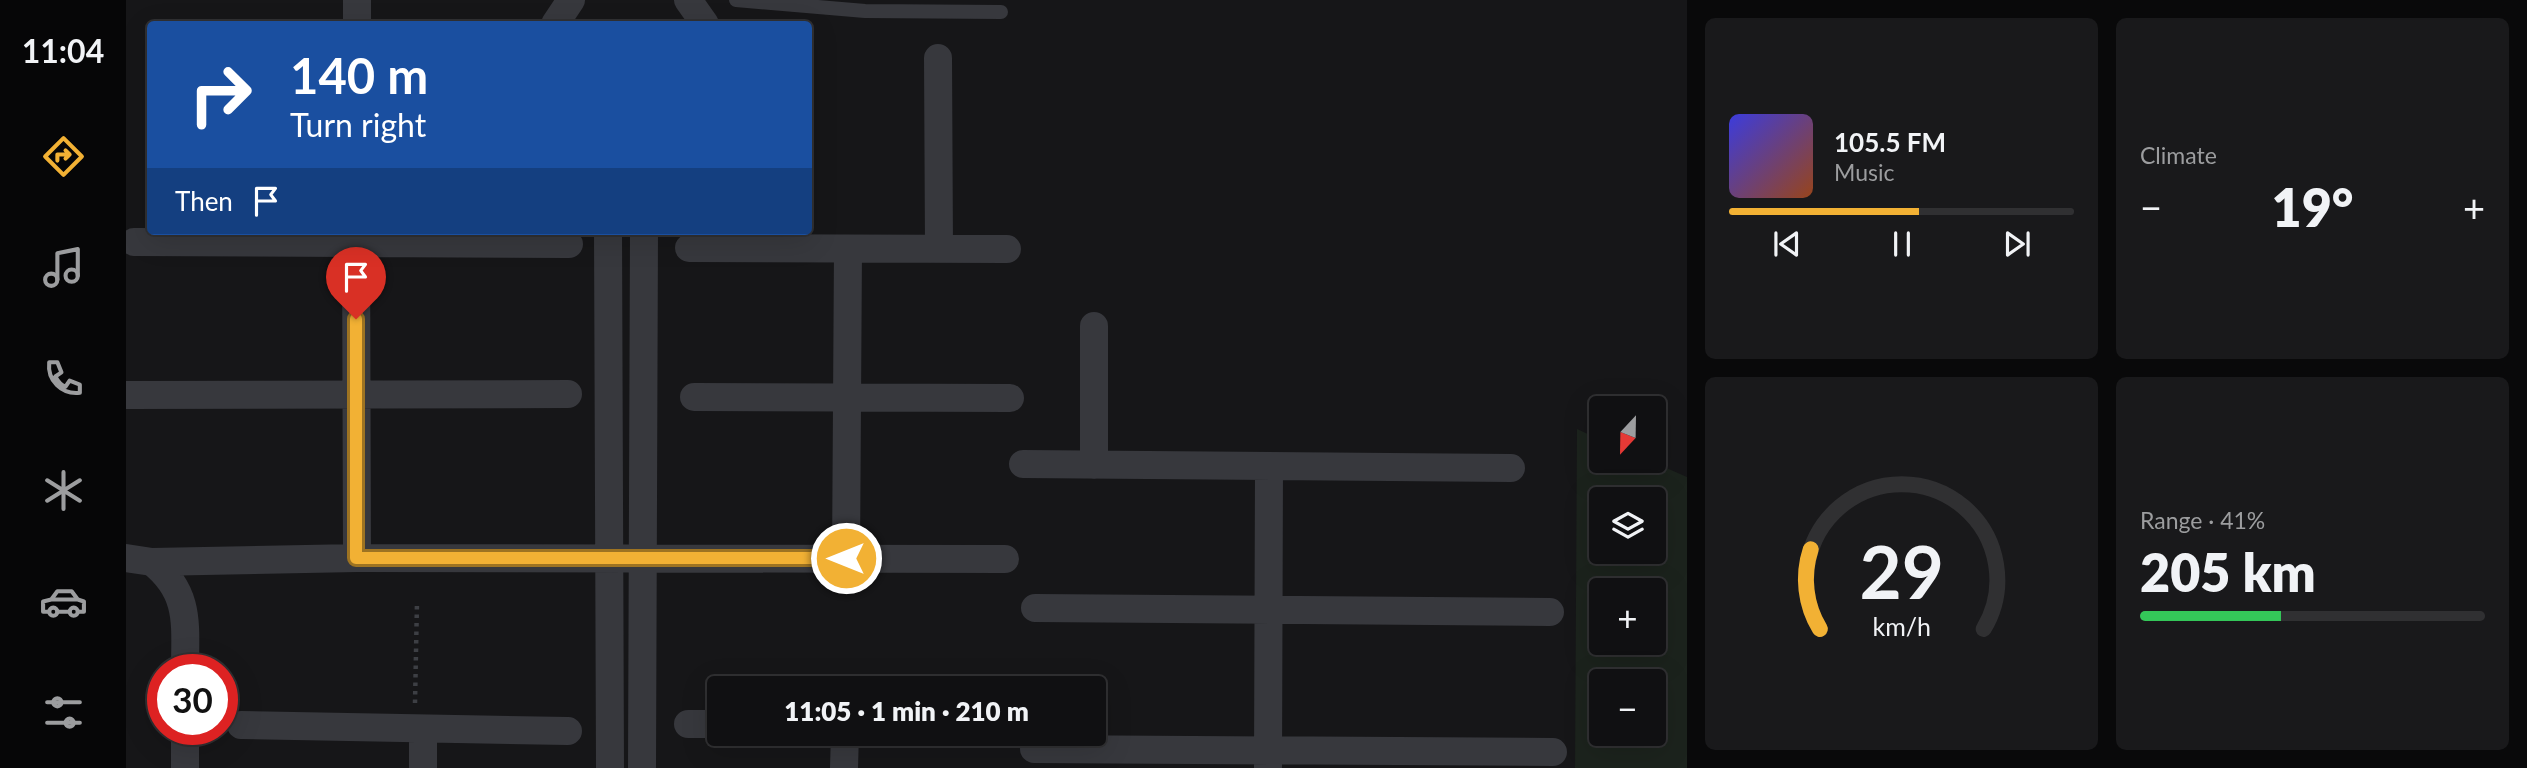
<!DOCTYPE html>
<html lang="en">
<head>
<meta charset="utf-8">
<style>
	:root { --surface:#101012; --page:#19191b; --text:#f1f3f6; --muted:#9c9d9f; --line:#303032; --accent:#f2b134 }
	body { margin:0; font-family:Lato,sans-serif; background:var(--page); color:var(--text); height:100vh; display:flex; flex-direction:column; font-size:26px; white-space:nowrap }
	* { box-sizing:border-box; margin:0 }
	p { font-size:23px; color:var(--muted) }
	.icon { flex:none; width:38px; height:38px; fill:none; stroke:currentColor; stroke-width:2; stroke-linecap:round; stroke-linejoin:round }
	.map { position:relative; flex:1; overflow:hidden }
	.sheet { display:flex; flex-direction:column; gap:18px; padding:18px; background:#09090a; width:840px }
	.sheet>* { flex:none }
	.banner { position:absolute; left:21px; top:21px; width:665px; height:214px; border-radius:7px; box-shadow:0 7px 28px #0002,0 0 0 2px var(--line); background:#1a4fa0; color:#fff; overflow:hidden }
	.needle { width:46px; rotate:202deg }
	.tools { position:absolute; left:1463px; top:396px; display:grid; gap:14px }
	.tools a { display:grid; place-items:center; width:77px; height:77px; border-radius:7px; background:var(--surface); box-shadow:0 7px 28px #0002,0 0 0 2px var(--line); font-size:35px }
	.speed { position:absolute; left:21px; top:654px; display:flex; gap:14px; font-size:35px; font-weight:700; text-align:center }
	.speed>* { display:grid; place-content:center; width:91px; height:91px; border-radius:50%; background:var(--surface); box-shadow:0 7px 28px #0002,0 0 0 2px var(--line); line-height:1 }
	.speed .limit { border:10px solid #d22; background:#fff; color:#111 }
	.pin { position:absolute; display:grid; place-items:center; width:60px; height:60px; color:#fff; margin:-72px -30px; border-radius:50% 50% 50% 0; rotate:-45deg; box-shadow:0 0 7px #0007 }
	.pin .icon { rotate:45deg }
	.me { position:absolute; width:77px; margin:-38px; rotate:270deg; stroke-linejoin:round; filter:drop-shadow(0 0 5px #0008) }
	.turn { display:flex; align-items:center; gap:24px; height:147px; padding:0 28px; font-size:32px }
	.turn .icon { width:91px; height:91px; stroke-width:2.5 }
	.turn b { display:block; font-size:49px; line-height:60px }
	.then { display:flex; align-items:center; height:66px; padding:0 28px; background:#0003; gap:14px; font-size:26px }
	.big { font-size:52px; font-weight:800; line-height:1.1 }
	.sheet .widget { flex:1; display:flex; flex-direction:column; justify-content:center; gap:10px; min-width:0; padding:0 24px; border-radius:10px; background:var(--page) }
	.sheet .dial { align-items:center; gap:0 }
	.dial svg { height:182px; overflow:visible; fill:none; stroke:var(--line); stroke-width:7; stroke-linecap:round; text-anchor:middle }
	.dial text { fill:var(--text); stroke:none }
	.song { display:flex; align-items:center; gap:21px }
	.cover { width:84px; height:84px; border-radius:10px; background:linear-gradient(135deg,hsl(240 70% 55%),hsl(20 70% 35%)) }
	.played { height:7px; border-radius:4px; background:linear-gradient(90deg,var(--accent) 55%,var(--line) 55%) }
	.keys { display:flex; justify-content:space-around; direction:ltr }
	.heat { display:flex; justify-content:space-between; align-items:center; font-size:38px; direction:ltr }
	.charge { height:10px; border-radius:5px; background:linear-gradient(90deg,#34c759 41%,var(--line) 0) }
	.sheet .tiles { flex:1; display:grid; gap:18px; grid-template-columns:repeat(2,1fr) }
	.trip { position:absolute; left:581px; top:676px; width:399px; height:70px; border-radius:7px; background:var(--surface); box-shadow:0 7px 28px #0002,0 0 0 2px var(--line); font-weight:800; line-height:70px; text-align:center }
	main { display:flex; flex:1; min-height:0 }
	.tab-bar { display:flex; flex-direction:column; width:126px; justify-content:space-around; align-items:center; background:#060607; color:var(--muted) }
	.tab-bar .icon { width:49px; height:49px }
	.tab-bar .current { color:var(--accent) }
	.tab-bar b { font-size:32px; color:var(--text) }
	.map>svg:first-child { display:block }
</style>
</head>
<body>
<main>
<nav class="tab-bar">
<b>11:04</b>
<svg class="icon current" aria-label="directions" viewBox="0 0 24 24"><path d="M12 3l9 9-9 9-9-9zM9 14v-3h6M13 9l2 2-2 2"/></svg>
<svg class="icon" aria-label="music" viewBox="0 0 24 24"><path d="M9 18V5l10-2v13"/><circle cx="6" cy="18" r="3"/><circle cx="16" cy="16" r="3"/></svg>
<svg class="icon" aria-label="phone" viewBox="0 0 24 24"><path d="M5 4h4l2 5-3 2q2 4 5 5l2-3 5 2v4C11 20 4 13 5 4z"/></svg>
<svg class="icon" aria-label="climate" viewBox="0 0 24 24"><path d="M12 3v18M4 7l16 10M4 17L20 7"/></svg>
<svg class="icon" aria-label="car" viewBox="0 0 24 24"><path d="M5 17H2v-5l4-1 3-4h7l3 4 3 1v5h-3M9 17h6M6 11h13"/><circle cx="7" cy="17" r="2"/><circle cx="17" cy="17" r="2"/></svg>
<svg class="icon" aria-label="filters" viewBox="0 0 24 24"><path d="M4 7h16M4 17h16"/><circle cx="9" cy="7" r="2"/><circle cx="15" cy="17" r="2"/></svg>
</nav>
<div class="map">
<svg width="1561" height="768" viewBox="0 0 1561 768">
	<rect width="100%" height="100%" fill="#161618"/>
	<!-- green -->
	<path fill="#1c231d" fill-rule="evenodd" d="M1451,429L1475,440V460H1522L1561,477V768H1449ZM1475,499H1528V551H1475ZM1475,590H1528V642H1475ZM1475,681H1528V733H1475Z"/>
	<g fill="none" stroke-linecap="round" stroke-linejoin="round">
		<!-- path -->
		<path stroke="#3d3f44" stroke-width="4.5" stroke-dasharray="3.5 5" stroke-linecap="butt" d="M289,703L291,602"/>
		<!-- service -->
		<path stroke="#37383d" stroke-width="14" d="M610,0L739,11L875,12"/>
		<!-- minor -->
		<path stroke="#37383d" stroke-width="28" d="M231,0V24
			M562,0L579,24
			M429,24L445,0
			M812,58L813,248
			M230,231L231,558
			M482,231L484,768
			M8,242L443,244
			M563,248L881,249
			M0,395L442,394
			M568,397L884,398
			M897,464L1385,468
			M968,465V326
			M0,558L26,562L231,558L879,559
			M720,558L722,249
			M26,562C65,593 59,625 59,670
			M909,608L1424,612
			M562,724H593
			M115,725L442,731
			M59,730V768
			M908,749L1427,752
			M297,768V730
			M516,768L518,231
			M718,768L719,733
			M1142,768L1143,468"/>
	</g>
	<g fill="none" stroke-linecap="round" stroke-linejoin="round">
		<!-- route casing -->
		<g stroke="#9d7322" stroke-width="18">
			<path id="route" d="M230,319V558H720"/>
		</g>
		<!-- route -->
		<use href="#route" stroke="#f2b134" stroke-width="12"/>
	</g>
</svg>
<div class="tools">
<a><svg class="needle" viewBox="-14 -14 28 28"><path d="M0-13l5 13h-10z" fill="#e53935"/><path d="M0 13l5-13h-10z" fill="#9c9d9f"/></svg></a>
<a><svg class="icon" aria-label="layers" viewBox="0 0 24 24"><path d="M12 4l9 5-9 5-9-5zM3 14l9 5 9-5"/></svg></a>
<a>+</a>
<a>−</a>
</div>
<div class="speed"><div class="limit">30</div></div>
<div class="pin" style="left:230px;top:319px;background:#d93025"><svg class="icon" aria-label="arrive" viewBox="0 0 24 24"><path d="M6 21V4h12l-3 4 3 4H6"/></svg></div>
<svg class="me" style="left:720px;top:558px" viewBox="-20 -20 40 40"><circle r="17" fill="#f2b134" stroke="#fff" stroke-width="3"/><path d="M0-11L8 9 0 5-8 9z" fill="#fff"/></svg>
<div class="trip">11:05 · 1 min · 210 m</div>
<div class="banner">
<div class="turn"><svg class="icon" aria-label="right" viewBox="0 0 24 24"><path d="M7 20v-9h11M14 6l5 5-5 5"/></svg><div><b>140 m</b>Turn right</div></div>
<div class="then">Then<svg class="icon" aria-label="arrive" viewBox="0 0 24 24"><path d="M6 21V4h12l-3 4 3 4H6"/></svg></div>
</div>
</div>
<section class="sheet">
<div class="tiles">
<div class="widget">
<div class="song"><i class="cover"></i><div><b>105.5 FM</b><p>Music</p></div></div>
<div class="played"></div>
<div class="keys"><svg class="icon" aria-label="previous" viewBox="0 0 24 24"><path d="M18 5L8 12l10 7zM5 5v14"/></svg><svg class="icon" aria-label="pause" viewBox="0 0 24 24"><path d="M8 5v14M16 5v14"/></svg><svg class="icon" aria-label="next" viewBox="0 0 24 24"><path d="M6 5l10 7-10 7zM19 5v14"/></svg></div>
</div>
<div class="widget"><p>Climate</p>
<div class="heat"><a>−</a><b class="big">19°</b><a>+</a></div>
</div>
<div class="widget dial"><svg viewBox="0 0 100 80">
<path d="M14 69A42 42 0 1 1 86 69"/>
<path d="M14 69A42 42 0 0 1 10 34" stroke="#f2b134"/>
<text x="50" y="56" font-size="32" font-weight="700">29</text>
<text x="50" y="72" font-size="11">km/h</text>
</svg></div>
<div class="widget"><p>Range · 41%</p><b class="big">205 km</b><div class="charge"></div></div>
</div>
</section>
</main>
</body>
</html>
